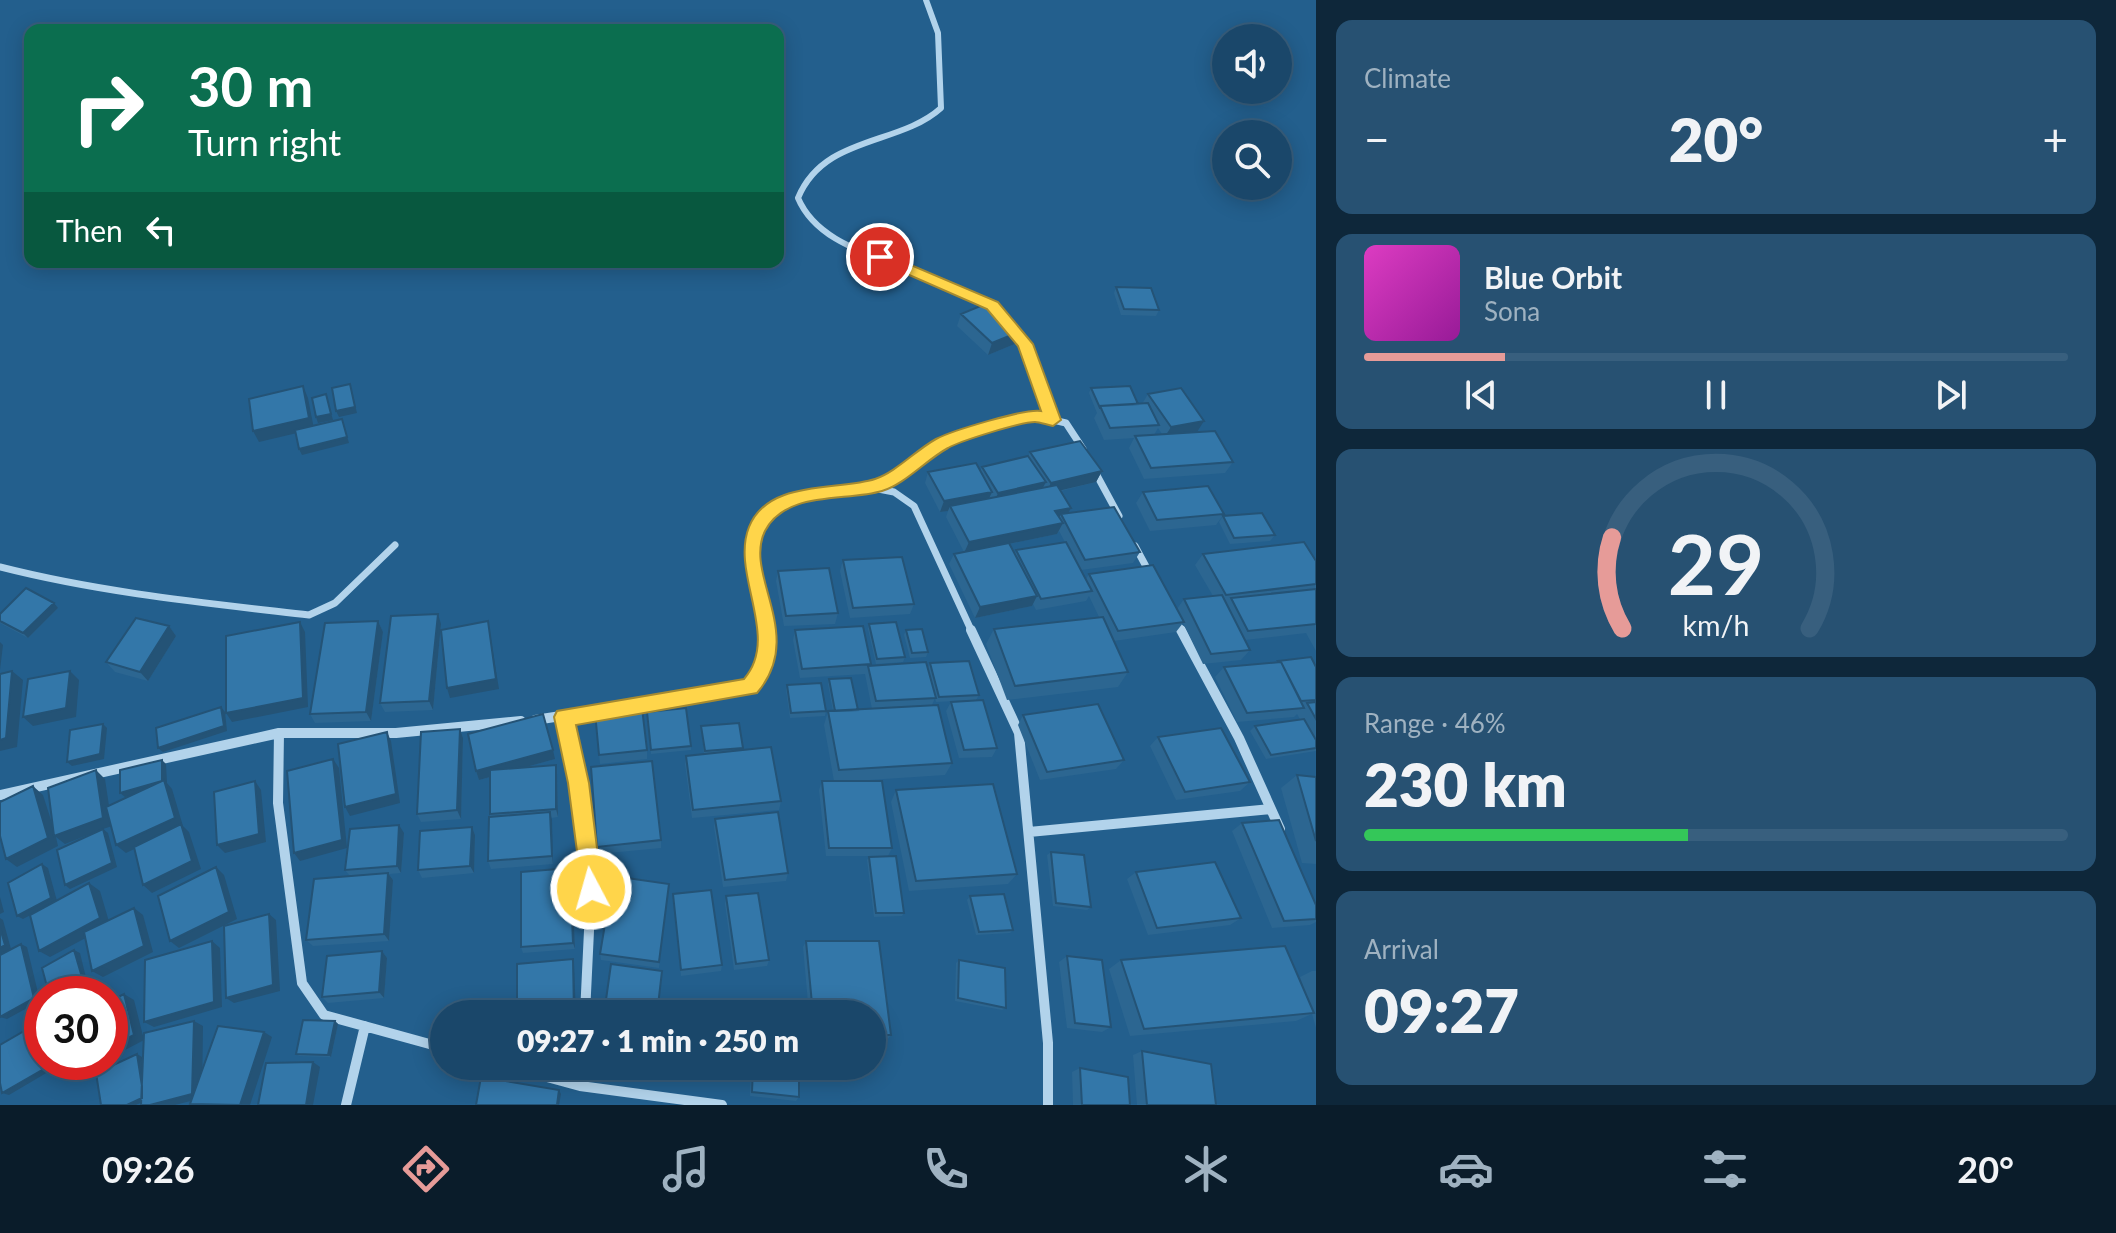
<!DOCTYPE html>
<html lang="en">
<head>
<meta charset="utf-8">
<style>
	:root { --surface:#1a476a; --page:#275172; --text:#f1f3f6; --muted:#9fb2c1; --line:#385f7e; --accent:#e69b98 }
	body { margin:0; font-family:Lato,sans-serif; background:var(--page); color:var(--text); height:100vh; display:flex; flex-direction:column; font-size:30px; white-space:nowrap }
	* { box-sizing:border-box; margin:0 }
	p { font-size:26px; color:var(--muted) }
	.icon { flex:none; width:44px; height:44px; fill:none; stroke:currentColor; stroke-width:2; stroke-linecap:round; stroke-linejoin:round }
	.map { position:relative; flex:1; overflow:hidden }
	.drawer { display:flex; flex-direction:column; gap:20px; padding:20px; background:#0e273a; width:800px }
	.drawer>* { flex:none }
	.hud { position:absolute; left:24px; top:24px; width:760px; height:244px; border-radius:16px; box-shadow:0 4px 20px #0003,0 0 0 2px var(--line); background:#0b6e4f; color:#fff; overflow:hidden }
	.tools { position:absolute; left:1212px; top:24px; display:grid; gap:16px }
	.tools a { display:grid; place-items:center; width:80px; height:80px; border-radius:50%; background:var(--surface); box-shadow:0 4px 20px #0003,0 0 0 2px var(--line); font-size:40px }
	.speed { position:absolute; left:24px; top:976px; display:flex; gap:16px; font-size:40px; font-weight:700; text-align:center }
	.speed>* { display:grid; place-content:center; width:104px; height:104px; border-radius:50%; background:var(--surface); box-shadow:0 4px 20px #0003,0 0 0 2px var(--line); line-height:1 }
	.speed .limit { border:12px solid #d22; background:#fff; color:#111 }
	.pin { position:absolute; display:grid; place-items:center; width:68px; height:68px; color:#fff; margin:-34px; border:4px solid #fff; border-radius:50%; box-shadow:0 2px 8px #0007 }
	.me { position:absolute; width:88px; margin:-44px; rotate:354deg; stroke-linejoin:round; filter:drop-shadow(0 0 6px #0008) }
	.turn { display:flex; align-items:center; gap:28px; height:168px; padding:0 32px; font-size:36px }
	.turn .icon { width:104px; height:104px; stroke-width:2.5 }
	.turn b { display:block; font-size:56px; line-height:68px }
	.then { display:flex; align-items:center; height:76px; padding:0 32px; background:#0003; gap:16px; font-size:30px }
	.big { font-size:60px; font-weight:800; line-height:1.1 }
	.drawer .card { flex:1; display:flex; flex-direction:column; justify-content:center; gap:12px; min-width:0; padding:0 28px; border-radius:16px; background:var(--page) }
	.drawer .dial { align-items:center; gap:0 }
	.dial svg { height:208px; overflow:visible; fill:none; stroke:var(--line); stroke-width:7; stroke-linecap:round; text-anchor:middle }
	.dial text { fill:var(--text); stroke:none }
	.song { display:flex; align-items:center; gap:24px }
	.cover { width:96px; height:96px; border-radius:12px; background:linear-gradient(135deg,hsl(310 70% 55%),hsl(300 70% 35%)) }
	.played { height:8px; border-radius:4px; background:linear-gradient(90deg,var(--accent) 20%,var(--line) 20%) }
	.keys { display:flex; justify-content:space-around; direction:ltr }
	.heat { display:flex; justify-content:space-between; align-items:center; font-size:44px; direction:ltr }
	.charge { height:12px; border-radius:6px; background:linear-gradient(90deg,#34c759 46%,var(--line) 0) }
	.trip { position:absolute; left:430px; top:1000px; width:456px; height:80px; border-radius:40px; background:var(--surface); box-shadow:0 4px 20px #0003,0 0 0 2px var(--line); font-weight:800; line-height:80px; text-align:center }
	.tabs { display:flex; height:128px; justify-content:space-around; align-items:center; background:#0a1c2a; color:var(--muted) }
	.tabs .icon { width:56px; height:56px }
	.tabs .current { color:var(--accent) }
	.tabs b { font-size:36px; color:var(--text) }
	main { display:flex; flex:1; min-height:0 }
	.map>svg:first-child { display:block }
</style>
</head>
<body>
<main>
<div class="map">
<svg width="1316" height="1105" viewBox="0 0 1316 1105">
	<rect width="100%" height="100%" fill="#235f8d"/>
	<g fill="none" stroke-linecap="round" stroke-linejoin="round">
		<!-- minor-far2 -->
		<path stroke="#b2d3eb" stroke-width="6" d="M915,273C874,255 817,243 798,198C824,135 899,146 941,108L938,33L926,0"/>
		<!-- minor-far1 -->
		<path stroke="#b2d3eb" stroke-width="7" d="M910,271L995,307
			M1015,329L1032,359L1053,420
			M1093,468L1119,516
			M879,485L944,442L1036,416L1066,423L1083,449
			M1135,546L1149,572
			M0,567C102,593 205,603 309,615L335,603L395,545
			M1175,619L1182,632
			M767,632L754,543L763,520L788,502L868,487L894,492L914,506L972,632"/>
		<!-- minor -->
		<path stroke="#b2d3eb" stroke-width="10" d="M971,630L1019,733L1048,1043V1105
			M1181,630L1239,738L1280,829
			M564,717L579,783L591,889L585,1014
			M535,720L750,687L765,658L767,630
			M279,733H396L521,721
			M0,795L279,733L278,803L302,983L324,1015L444,1048
			M1029,832L1271,809
			M507,1066L580,1086L722,1105
			M580,1086L581,1066
			M346,1105L365,1026"/>
	</g>
	<!-- wall -->
	<path fill="#2c6691" fill-rule="evenodd" d="M1116,287L1159,310L1156,316L1121,315L1114,293Z
		M961,314L1021,331L1017,343L988,355L957,326Z
		M1091,388L1138,404H1142L1148,394L1233,462L1225,473L1144,479L1129,448L1134,438L1104,440L1094,418L1097,413L1089,393ZM1158,428L1162,434L1154,435Z
		M1030,452L1102,471L1096,482L1061,491L1071,508L1068,513L1140,552L1133,563L1081,570L1086,579L1089,574L1177,609L1184,599L1213,596L1195,565L1203,554L1316,561V651L1306,633L1245,640L1250,650L1241,660L1203,664L1183,623L1176,632L1114,641L1128,672L1118,687L1007,700L986,644L994,629L1099,617L1089,596L1086,601L1036,610L1033,604L1032,606L975,618L949,564L954,554L964,552L946,517L948,511L940,512L925,483L928,472L980,471L982,467L1028,456ZM1059,531L1065,542L1016,550L1015,554L1009,544L1057,534Z
		M1143,492L1224,514L1216,525L1150,531L1136,503Z
		M1223,516L1275,535L1270,541L1230,544L1219,522Z
		M843,560L914,604L910,614L850,618L840,571Z
		M778,571L838,613L835,624L784,626L776,581Z
		M58,608L28,638L0,623V614Z
		M378,621L383,632L371,721L315,723L310,714Z
		M441,624L433,710L385,712L380,703Z
		M869,624L905,657L903,662L876,664L868,629Z
		M169,626L176,636L148,681L115,672L106,662Z
		M795,630L871,664V666L928,668L930,663L979,695L976,700L936,702L935,698L932,705L952,763L945,775L854,781L892,848L888,856H826L819,790L822,781H834L824,725L828,711H833L828,684L829,679L858,709H872L865,674L800,678L793,640Z
		M906,630L928,652L926,657L910,658L904,635Z
		M1278,661L1316,667V751L1266,759L1250,731L1255,726L1300,719L1297,714L1294,717L1237,722L1215,677L1224,667L1276,663Z
		M787,685L826,711L825,716L790,718L786,690Z
		M951,702L997,748L992,757L959,758L946,711Z
		M595,712L647,750V759L600,764Z
		M1023,715L1124,760L1116,769L1040,780L1018,725Z
		M647,717L691,746V750L651,754Z
		M701,726L743,748V750L781,801L779,810L692,818L685,764L686,756L704,754Z
		M460,729L463,738L461,819L421,822L417,814Z
		M1158,737L1250,782L1240,791L1176,800L1150,746Z
		M555,759L522,768L557,774L558,817L551,818L553,864L491,869L488,861L490,816V777L479,780L476,771Z
		M1297,775L1316,777V864L1302,863L1281,788Z
		M896,790L1017,874L1008,884L909,891L891,802Z
		M715,819L788,873L786,881L723,887L714,827Z
		M1242,823L1316,905V922L1310,925L1272,928L1232,831Z
		M472,827L475,835L474,873L422,878L418,870Z
		M404,833L401,873L389,874L393,880L389,941L313,946L306,940L350,876L345,870Z
		M661,840V848L598,854L597,847Z
		M1051,852L1091,907L1087,910L1053,906L1047,855Z
		M869,857L904,913L902,916L874,917L867,860Z
		M570,868L572,876L575,949L523,953L521,947Z
		M1136,872L1241,918L1230,925L1148,935L1127,879Z
		M668,891L659,968L601,960L600,954Z
		M673,894L722,965L721,971L681,976Z
		M726,896L769,960L767,966L734,970L725,904Z
		M970,896L1013,930L1010,933L976,935L967,900Z
		M806,941H879L891,1035L887,1040H872V1014H809L803,947Z
		M382,951L387,958L384,998L328,1003L322,997Z
		M1067,956L1111,1027L1102,1032L1067,1028L1059,962Z
		M959,960L1006,1008L1002,1010L955,1001L956,963Z
		M1121,960L1304,990L1300,977L1312,971H1316V1028L1312,1014L1296,1021L1130,1036L1109,969Z
		M335,1021L338,1024L331,1057L299,1056L296,1054Z
		M1142,1051L1216,1105H1137L1133,1055Z
		M751,1066H799V1097L796,1101L750,1096Z
		M1080,1068L1130,1105H1073L1072,1072Z"/>
	<!-- shaded-wall -->
	<path fill="#245376" d="M1021,331L1017,343L988,355L992,343Z
		M350,384L357,413L339,417L336,411Z
		M303,386L308,398L314,429L259,442L253,431Z
		M326,394L333,420L318,423L316,417Z
		M342,419L349,443L302,455L299,449Z
		M1204,421L1197,432L1164,438L1171,427Z
		M1102,471L1096,482L1045,494L1051,483Z
		M1046,482L1040,493L994,504L998,493Z
		M992,492L987,503L950,506L948,511L940,512L944,501Z
		M1071,508L1065,519L1061,514L1058,520L1055,511Z
		M1063,523L1057,534L964,553L969,542Z
		M1037,596L1032,606L975,618L980,607Z
		M54,603L58,608L28,638L23,633Z
		M438,614L441,624L433,710L429,701Z
		M378,621L383,632L371,721L366,712Z
		M488,621L499,689L450,698L447,688Z
		M300,622L305,632L308,707L232,722L226,713Z
		M169,626L176,636L148,681L140,672Z
		M0,642L3,645L0,670Z
		M12,671L23,680L17,747L0,751V740Z
		M70,671L79,680L76,717L33,726L23,717Z
		M221,707L225,712L227,731L163,752L158,748Z
		M103,724L107,728L104,759L72,766L67,762Z
		M460,729L463,738L461,819L457,810Z
		M387,732L391,741L400,803L350,816L345,807Z
		M553,750L555,759L479,780L476,771Z
		M333,759L339,768L347,848L300,861L294,853Z
		M162,760L166,764L167,783L172,789L183,826L189,832L201,869L152,893L143,885L182,826L126,853L116,845L166,786L125,797L120,793Z
		M556,765L557,774L558,817L556,809Z
		M96,770L105,779L112,826L103,829L108,833L117,867L70,889L65,885L103,829L65,844L56,837L58,846L17,867L6,859L33,786L43,795L56,836Z
		M255,781L261,790L266,842L225,853L217,845Z
		M550,812L552,820L553,864L552,856Z
		M399,825L404,833L401,873L397,866Z
		M472,827L475,835L474,873L470,866Z
		M42,864L48,868L57,901L23,919L17,916Z
		M216,867L224,875L237,919L179,948L170,941Z
		M570,868L572,876L575,949L573,943Z
		M388,873L393,880L389,941L384,934Z
		M89,883L100,891L110,925L50,957L39,951Z
		M0,897L4,912L0,914Z
		M134,908L143,915L153,952L103,977L92,971Z
		M269,914L276,920L280,991L234,1003L226,998Z
		M0,918L3,920L11,949L0,954Z
		M212,941L220,948L222,1007L154,1027L144,1022Z
		M21,944L27,947L40,1001L7,1019L0,1017Z
		M74,950L80,953L90,994H80Z
		M382,951L387,958L384,998L379,992Z
		M573,959L574,966L576,1014H574Z
		M124,994L134,1000L144,1040L110,1058V1047Z
		M194,1021L203,1026L202,1098L175,1105H150Z
		M335,1021L338,1024L331,1057L328,1055Z
		M31,1027L37,1030L42,1048V1062H46L48,1072L9,1095L2,1093Z
		M264,1032L272,1037L250,1105H240Z
		M137,1054L142,1057L149,1099L136,1105H127Z
		M83,1062H102L94,1066Z
		M313,1062L320,1067L313,1105H306Z
		M559,1090L561,1094L559,1105H557Z"/>
	<!-- building -->
	<path fill="#3377a9" stroke="#245376" stroke-width="2" d="M1116,287L1151,288L1159,310L1124,309Z
		M990,302L1021,331L992,343L961,314Z
		M350,384L355,407L336,411L332,388Z
		M303,386L309,418L253,431L249,399Z
		M1130,386L1138,404L1100,406L1101,408H1100L1091,388Z
		M1181,388L1204,421L1171,427L1148,394Z
		M326,394L331,414L316,417L312,398Z
		M1148,403L1159,425L1110,428L1100,406Z
		M342,419L347,437L299,449L295,430Z
		M1215,431L1233,462L1151,468L1135,436Z
		M1080,441L1102,471L1051,483L1030,452Z
		M1028,456L1046,482L998,493L982,467Z
		M976,463L992,492L944,501L928,472Z
		M1057,485L1071,508L1055,511L1063,523L969,542L950,506Z
		M1208,486L1224,514L1157,520L1143,492Z
		M1114,507L1140,552L1085,560L1061,514Z
		M1262,513L1275,535L1234,538L1223,516Z
		M1066,542L1092,591L1041,599L1016,550Z
		M1304,542L1316,561V584L1226,595L1203,554Z
		M1009,543L1037,596L980,607L954,554Z
		M902,557L914,604L853,608L843,560Z
		M1153,565L1184,622L1118,631L1089,574Z
		M829,568L838,613L786,616L778,571Z
		M26,588L54,603L23,633L0,621V614Z
		M1316,589V624L1248,631L1231,598Z
		M1222,595L1250,650L1211,654L1184,599Z
		M438,614L429,701L380,703L391,616Z
		M1103,617L1128,672L1015,686L994,629Z
		M136,618L169,626L140,672L106,662Z
		M378,621L366,712L310,714L325,623Z
		M488,621L496,679L447,688L441,630Z
		M300,622L303,698L226,713V636Z
		M896,622L905,657L877,659L869,624Z
		M863,626L871,664L802,669L795,630Z
		M922,629L928,652L912,653L906,630Z
		M1311,657L1316,667V700L1301,701L1281,662H1279L1278,661Z
		M969,661L979,695L939,697L930,663Z
		M926,662L936,698L876,701L868,666Z
		M1281,662L1304,708L1247,713L1224,667Z
		M12,671L6,738L0,740V674Z
		M70,671L66,708L23,717L28,679Z
		M851,678L858,710L835,711L829,679Z
		M821,683L826,711L791,713L787,685Z
		M983,700L997,748L964,750L951,702Z
		M1316,702V719L1307,703Z
		M1098,704L1124,760L1047,772L1023,715Z
		M938,705L952,763L839,770L828,711Z
		M221,707L224,726L158,748L156,728Z
		M642,708L647,750L599,755L595,712Z
		M686,708L691,746L651,750L647,712Z
		M543,714L553,750L476,771L468,734Z
		M1304,719L1316,740V748L1271,755L1255,726Z
		M739,723L743,748L705,751L701,726Z
		M103,724L100,754L67,762L70,730Z
		M1221,728L1250,782L1185,792L1158,737Z
		M460,729L457,810L417,814L421,732Z
		M387,732L396,794L345,807L338,744Z
		M771,747L781,801L693,810L686,756Z
		M333,759L342,840L294,853L287,771Z
		M162,760V781L120,793V770Z
		M652,761L661,840L597,847L591,767Z
		M556,765V809L490,814V770Z
		M96,770L103,818L54,836L48,788Z
		M1297,775L1316,777V841Z
		M164,780L175,818L116,845L106,807Z
		M255,781L259,834L217,845L214,792Z
		M822,781H882L892,848H829Z
		M993,784L1017,874L916,881L896,790Z
		M33,786L48,838L6,859L0,836V802Z
		M550,812L552,856L488,861L489,817Z
		M778,812L788,873L725,880L715,819Z
		M1279,820L1316,905V919L1284,921L1242,823Z
		M181,824L192,861L143,885L134,847Z
		M399,825L397,866L345,870L350,829Z
		M472,827L470,866L418,870L420,831Z
		M103,829L112,863L65,885L57,850Z
		M1051,852L1084,855L1091,907L1056,903Z
		M896,856L904,913H876L869,857Z
		M1215,862L1241,918L1157,928L1136,872Z
		M42,864L51,898L17,916L8,883Z
		M216,867L229,912L170,941L158,896Z
		M570,868L573,943L521,947V872Z
		M388,873L384,934L306,940L314,879Z
		M613,876L669,884L659,962L600,954Z
		M89,883L100,918L39,951L30,915Z
		M711,890L722,965L681,970L673,894Z
		M758,893L769,960L736,964L726,896Z
		M1004,894L1013,930L979,932L970,896Z
		M134,908L144,946L92,971L84,932Z
		M269,914L273,985L226,998L224,926Z
		M0,928L5,945L0,948Z
		M212,941L214,1002L144,1022L145,960Z
		M806,941H879L891,1035H872V1014H813Z
		M21,944L34,998L0,1017V955Z
		M1285,946L1314,1013L1144,1029L1121,960Z
		M74,950L86,991L80,994H49L42,968Z
		M382,951L379,992L322,997L327,956Z
		M1067,956L1102,960L1111,1027L1075,1023Z
		M573,959L574,1014H517V964Z
		M959,960L1005,968L1006,1008L958,998Z
		M611,964L662,971L657,1014H604Z
		M124,994L134,1035L110,1047V1001Z
		M303,1020L335,1021L328,1055L296,1054Z
		M194,1021L192,1094L150,1105H141L144,1033Z
		M218,1026L264,1032L240,1105L190,1104Z
		M31,1027L42,1070L2,1093L0,1083V1045Z
		M1142,1051L1211,1064L1216,1105H1147Z
		M137,1054L142,1086V1098L127,1105H101L96,1073Z
		M313,1062L306,1105H258L266,1063Z
		M753,1066H799V1097L752,1092Z
		M1080,1068L1128,1077L1130,1105H1082Z
		M481,1077L559,1090L557,1105H476Z"/>
	<!-- route -->
	<path fill="#ffd54a" stroke="#a68a30" stroke-width="2" d="M875,254H885L998,302L1033,344L1061,420L1053,426C1047,425 1040,422 1035,422C1021,422 960,441 948,448C926,460 905,484 882,491C846,502 786,490 765,531C743,575 807,635 757,693L576,725L589,783L602,889L599,897L591,901L583,897L568,783L554,717L557,711L744,679C781,637 730,574 749,527C768,479 838,491 875,479C896,472 916,450 936,439C951,431 1026,408 1041,411L1018,346L987,309L875,260Z"/>
</svg>
<div class="tools">
<a><svg class="icon" aria-label="sound" viewBox="0 0 24 24"><path d="M4 9h4l5-4v14l-5-4H4zM17 9q2 3 0 6"/></svg></a>
<a><svg class="icon" aria-label="search" viewBox="0 0 24 24"><circle cx="10" cy="10" r="6"/><path d="M15 15l6 6"/></svg></a>
</div>
<div class="speed"><div class="limit">30</div></div>
<div class="pin" style="left:880px;top:257px;background:#d93025"><svg class="icon" aria-label="arrive" viewBox="0 0 24 24"><path d="M6 21V4h12l-3 4 3 4H6"/></svg></div>
<svg class="me" style="left:591px;top:889px" viewBox="-20 -20 40 40"><circle r="17" fill="#ffd54a" stroke="#fff" stroke-width="3"/><path d="M0-11L8 9 0 5-8 9z" fill="#fff"/></svg>
<div class="trip">09:27 · 1 min · 250 m</div>
<div class="hud">
<div class="turn"><svg class="icon" aria-label="right" viewBox="0 0 24 24"><path d="M7 20v-9h11M14 6l5 5-5 5"/></svg><div><b>30 m</b>Turn right</div></div>
<div class="then">Then<svg class="icon" aria-label="left" viewBox="0 0 24 24"><path d="M17 20v-9H6M10 6l-5 5 5 5"/></svg></div>
</div>
</div>
<section class="drawer">
<div class="card"><p>Climate</p>
<div class="heat"><a>−</a><b class="big">20°</b><a>+</a></div>
</div>
<div class="card">
<div class="song"><i class="cover"></i><div><b>Blue Orbit</b><p>Sona</p></div></div>
<div class="played"></div>
<div class="keys"><svg class="icon" aria-label="previous" viewBox="0 0 24 24"><path d="M18 5L8 12l10 7zM5 5v14"/></svg><svg class="icon" aria-label="pause" viewBox="0 0 24 24"><path d="M8 5v14M16 5v14"/></svg><svg class="icon" aria-label="next" viewBox="0 0 24 24"><path d="M6 5l10 7-10 7zM19 5v14"/></svg></div>
</div>
<div class="card dial"><svg viewBox="0 0 100 80">
<path d="M14 69A42 42 0 1 1 86 69"/>
<path d="M14 69A42 42 0 0 1 10 34" stroke="#e69b98"/>
<text x="50" y="56" font-size="32" font-weight="700">29</text>
<text x="50" y="72" font-size="11">km/h</text>
</svg></div>
<div class="card"><p>Range · 46%</p><b class="big">230 km</b><div class="charge"></div></div>
<div class="card"><p>Arrival</p><b class="big">09:27</b></div>
</section>
</main>
<nav class="tabs">
<b>09:26</b>
<svg class="icon current" aria-label="directions" viewBox="0 0 24 24"><path d="M12 3l9 9-9 9-9-9zM9 14v-3h6M13 9l2 2-2 2"/></svg>
<svg class="icon" aria-label="music" viewBox="0 0 24 24"><path d="M9 18V5l10-2v13"/><circle cx="6" cy="18" r="3"/><circle cx="16" cy="16" r="3"/></svg>
<svg class="icon" aria-label="phone" viewBox="0 0 24 24"><path d="M5 4h4l2 5-3 2q2 4 5 5l2-3 5 2v4C11 20 4 13 5 4z"/></svg>
<svg class="icon" aria-label="climate" viewBox="0 0 24 24"><path d="M12 3v18M4 7l16 10M4 17L20 7"/></svg>
<svg class="icon" aria-label="car" viewBox="0 0 24 24"><path d="M5 17H2v-5l4-1 3-4h7l3 4 3 1v5h-3M9 17h6M6 11h13"/><circle cx="7" cy="17" r="2"/><circle cx="17" cy="17" r="2"/></svg>
<svg class="icon" aria-label="filters" viewBox="0 0 24 24"><path d="M4 7h16M4 17h16"/><circle cx="9" cy="7" r="2"/><circle cx="15" cy="17" r="2"/></svg>
<b>20°</b>
</nav>
</body>
</html>
